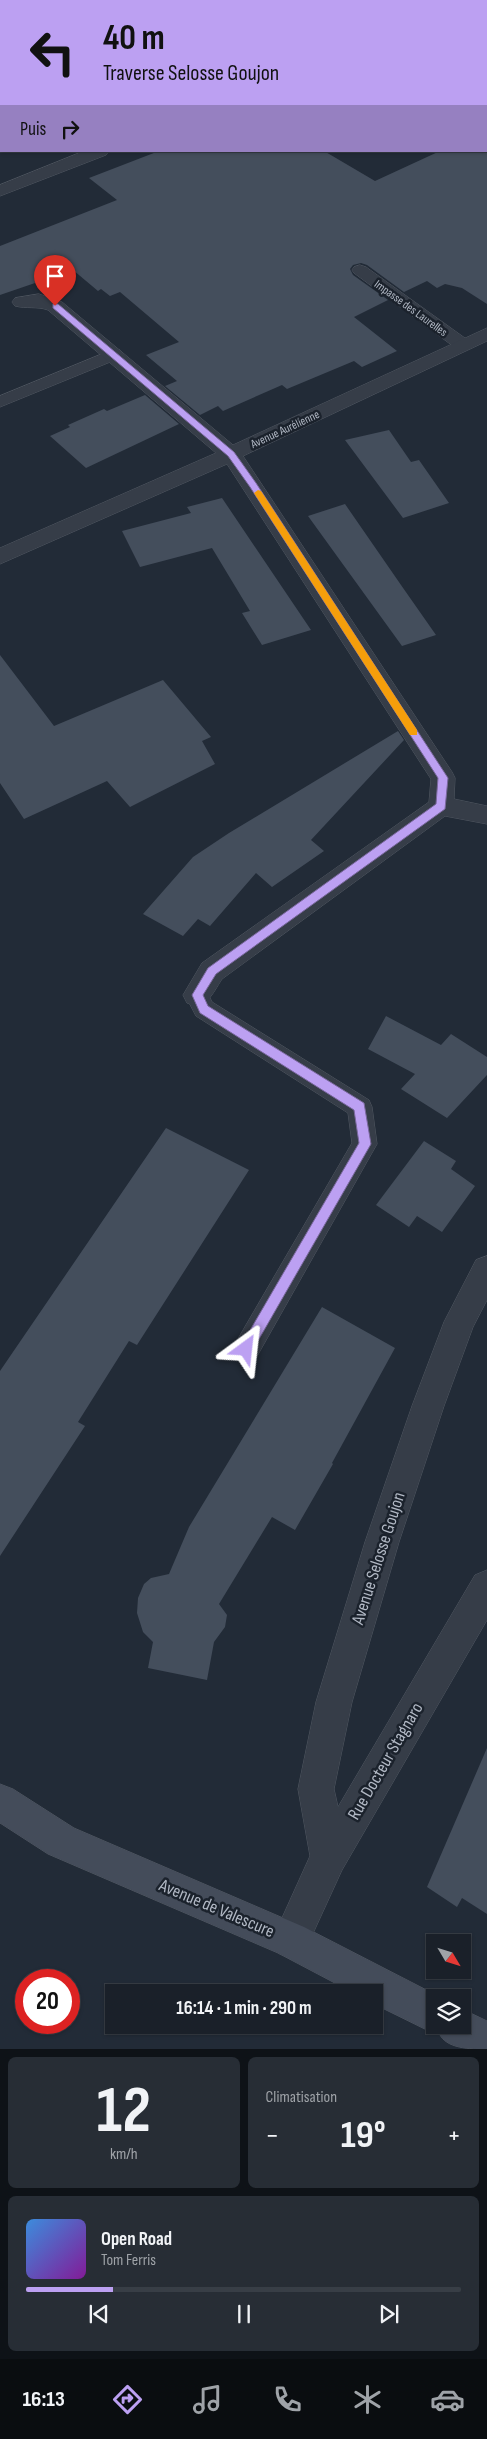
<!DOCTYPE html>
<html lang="fr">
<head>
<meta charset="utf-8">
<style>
	:root { --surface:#1a2029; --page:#272d35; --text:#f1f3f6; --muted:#9fa3a8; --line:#383e46; --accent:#bca0f2 }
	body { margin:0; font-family:"Sofia Sans Condensed",sans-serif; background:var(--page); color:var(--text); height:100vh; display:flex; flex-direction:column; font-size:19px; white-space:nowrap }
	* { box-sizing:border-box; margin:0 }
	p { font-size:16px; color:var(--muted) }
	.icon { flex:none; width:28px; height:28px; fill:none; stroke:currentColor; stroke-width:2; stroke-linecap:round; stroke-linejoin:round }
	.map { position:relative; height:2049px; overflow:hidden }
	.side { display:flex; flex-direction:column; gap:8px; padding:8px; background:#0e1217; flex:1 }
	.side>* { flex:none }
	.top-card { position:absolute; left:0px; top:0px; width:488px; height:152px; box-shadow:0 1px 4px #0004,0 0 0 1px var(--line); background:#bca0f2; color:#111; overflow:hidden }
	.needle { width:32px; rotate:128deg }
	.fabs { position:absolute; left:426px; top:1934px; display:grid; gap:10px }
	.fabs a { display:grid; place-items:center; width:45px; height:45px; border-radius:0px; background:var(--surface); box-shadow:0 1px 4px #0004,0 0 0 1px var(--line); font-size:25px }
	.speed { position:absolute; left:15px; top:1969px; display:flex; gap:10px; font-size:25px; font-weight:700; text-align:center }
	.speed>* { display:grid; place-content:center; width:65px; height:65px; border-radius:50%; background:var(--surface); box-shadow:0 1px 4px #0004,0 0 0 1px var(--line); line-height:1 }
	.speed .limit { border:8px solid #d22; background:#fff; color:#111 }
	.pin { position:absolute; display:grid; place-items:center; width:42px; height:42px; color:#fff; margin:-51px -21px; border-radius:50% 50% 50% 0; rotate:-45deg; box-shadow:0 0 5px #0007 }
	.pin .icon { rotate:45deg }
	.me { position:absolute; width:55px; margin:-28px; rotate:30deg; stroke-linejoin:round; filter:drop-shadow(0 0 4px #0008) }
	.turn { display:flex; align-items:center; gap:18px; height:105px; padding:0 20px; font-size:22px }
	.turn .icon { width:65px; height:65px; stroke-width:2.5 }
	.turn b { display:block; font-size:35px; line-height:42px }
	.then { display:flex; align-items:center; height:48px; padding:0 20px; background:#0003; gap:10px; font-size:19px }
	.big { font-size:38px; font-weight:700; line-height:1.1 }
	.side .tile { flex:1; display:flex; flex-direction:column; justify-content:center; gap:8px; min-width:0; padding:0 18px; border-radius:8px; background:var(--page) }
	.side .dial { align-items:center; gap:0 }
	.dial b { font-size:65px; line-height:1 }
	.song { display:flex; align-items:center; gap:15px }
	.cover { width:60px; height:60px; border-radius:8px; background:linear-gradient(135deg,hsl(210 70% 55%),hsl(290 70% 35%)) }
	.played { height:5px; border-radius:2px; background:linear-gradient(90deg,var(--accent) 20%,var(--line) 20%) }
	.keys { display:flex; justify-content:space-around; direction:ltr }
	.heat { display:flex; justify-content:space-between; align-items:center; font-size:28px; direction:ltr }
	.side .tiles { flex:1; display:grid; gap:8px; grid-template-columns:1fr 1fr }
	.tile:last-child { grid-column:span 2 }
	.trip { position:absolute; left:105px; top:1984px; width:278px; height:50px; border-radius:0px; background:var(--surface); box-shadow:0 1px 4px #0004,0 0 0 1px var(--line); font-weight:700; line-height:50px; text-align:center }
	.dock { display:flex; height:80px; justify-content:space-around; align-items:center; background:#0a0d10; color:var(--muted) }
	.dock .icon { width:35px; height:35px }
	.dock .selected { color:var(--accent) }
	.dock b { font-size:22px; color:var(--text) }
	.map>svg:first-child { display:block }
</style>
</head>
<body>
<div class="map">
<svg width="487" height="2049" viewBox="0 0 487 2049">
	<rect width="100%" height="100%" fill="#222b37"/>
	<!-- building -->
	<path fill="#444e5c" d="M159,151H324L375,181L440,151H487V304L462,288L445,284L437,288L427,281L404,292L367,265L361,263L353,265L350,269L353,275L388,300L354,317L397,351L362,367L354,361L287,389L282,385L223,411L218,406L200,415L165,386L177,381L146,355L179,342L120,292L110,296L101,289L98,291L73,270L0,295V246L117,200L89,178Z
		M145,395L179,424L86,468L50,436L70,427L68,425L104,409L107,411Z
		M389,430L411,462L419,460L449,503L403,518L345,440Z
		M222,498L311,630L262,645L242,613L250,611L212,548L140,567L122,531L191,513L187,507Z
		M345,504L401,585L436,635L402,646L308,516Z
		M0,655L54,726L163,680L211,737L202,741L215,764L130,807L107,781L24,819L0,783Z
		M398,731L404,740L311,840L324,851L272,887L256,873L210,926L198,919L183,936L143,914L193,857L229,833Z
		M386,1016L441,1045L451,1034L487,1057V1075L447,1118L401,1089L415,1074L368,1049Z
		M166,1128L249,1170L137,1345L129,1341L78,1422L85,1426L0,1556V1371Z
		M424,1141L456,1161L451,1169L475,1186L442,1232L417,1216L409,1227L376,1205Z
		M322,1307L395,1348L332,1463L333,1464L295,1530L272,1517L219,1604L227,1615L225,1627L214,1642L207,1680L148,1668L153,1642L143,1632L137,1613L138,1598L144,1584L151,1578L169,1574L189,1527Z
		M487,1748V1914L462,1898L457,1907L427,1887Z"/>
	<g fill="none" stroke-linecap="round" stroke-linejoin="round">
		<!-- service casing -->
		<g stroke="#515862" stroke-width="1">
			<path id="service" d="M486,103H487V111H486Z
				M360,265L366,267L469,341L471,345L469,349H457L354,273L352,270L354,267Z
				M114,349L120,350L123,354L120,358L0,407V396Z
				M197,985L205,988L212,1002L369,1100L372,1107L377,1144L256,1358L246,1362L236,1358L232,1349L352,1143L348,1113L196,1016L185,995L189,988Z"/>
		</g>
		<!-- minor casing -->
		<g stroke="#515862" stroke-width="1">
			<path id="minor" d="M445,0H462L463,1H446Z
				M486,18H487V28H486Z
				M486,41H487V51H486Z
				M84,151H109L106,155L0,196V185Z
				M39,294L62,302L233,445L487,328V341L243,456L452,772L455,778L454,799L487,806V824L445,816L222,979C212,994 207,1010 187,1003L183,995L202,963L429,802L431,779L227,464L0,564V548L216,453L48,310C37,306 27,309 15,306L12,302L15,298Z
				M487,1256V1300L473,1327L444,1406L399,1542L352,1702L334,1789L338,1807L475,1575L487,1570V1620L342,1870L304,1953L291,1959L278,1953L272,1940L310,1856L298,1789L316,1702L365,1542L412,1406L444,1322L476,1260Z"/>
		</g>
		<!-- secondary casing -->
		<g stroke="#515862" stroke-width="1">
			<path id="secondary" d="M0,1784L13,1789L74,1828L304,1927L442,1998H435V2025H462V2009L487,2021V2049C470,2049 446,2049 439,2033L435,2034L374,2004V1992H352L278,1953L48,1854L0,1823Z"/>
		</g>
		<!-- service -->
		<use href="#service" fill="#363d48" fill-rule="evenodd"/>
		<!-- minor -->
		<use href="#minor" fill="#363d48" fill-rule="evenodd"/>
		<!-- secondary -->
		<use href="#secondary" fill="#444c5a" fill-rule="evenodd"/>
	</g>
	<!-- route -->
	<path fill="#bca0f2" stroke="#7a689d" d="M53,304H58L234,452L256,483L448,778L445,809L216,974L203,995L208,1006L364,1103L371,1144L251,1353L246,1355L242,1353L240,1349L242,1344L359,1143L354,1110L200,1013L192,995L208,968L436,804L438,778L250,487L228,456L53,308Z"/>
	<!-- slow -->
	<path fill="#f59e0b" d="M258,490L261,491L417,730V735H410L254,493Z"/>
	<g text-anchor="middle" stroke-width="5" stroke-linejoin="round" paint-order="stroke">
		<!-- far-street labels -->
		<g font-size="12" fill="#b1b8c4" stroke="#1b222c">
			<text transform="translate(411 308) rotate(36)" y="4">Impasse des Laurelles</text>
			<text transform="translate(285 429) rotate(-25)" y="4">Avenue Aurélienne</text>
		</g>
		<!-- near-street labels -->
		<g font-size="18" fill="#b1b8c4" stroke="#1b222c">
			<text transform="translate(378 1558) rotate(-72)" y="6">Avenue Selosse Goujon</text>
			<text transform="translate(385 1761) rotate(-60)" y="6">Rue Docteur Stagnaro</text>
			<text transform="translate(217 1908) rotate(23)" y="6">Avenue de Valescure</text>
		</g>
	</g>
</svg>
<div class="fabs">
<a><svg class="needle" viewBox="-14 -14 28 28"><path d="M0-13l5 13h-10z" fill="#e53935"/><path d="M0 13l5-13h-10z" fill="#9fa3a8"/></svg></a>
<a><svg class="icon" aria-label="layers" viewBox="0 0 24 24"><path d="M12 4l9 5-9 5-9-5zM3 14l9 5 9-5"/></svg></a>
</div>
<div class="speed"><div class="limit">20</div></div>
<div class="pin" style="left:55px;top:306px;background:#d93025"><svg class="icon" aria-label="arrive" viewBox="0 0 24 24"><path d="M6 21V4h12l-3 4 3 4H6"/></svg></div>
<svg class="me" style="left:246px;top:1349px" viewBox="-20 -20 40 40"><path d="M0-17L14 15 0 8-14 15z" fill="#bca0f2" stroke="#fff" stroke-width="4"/></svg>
<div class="trip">16:14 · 1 min · 290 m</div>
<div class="top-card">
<div class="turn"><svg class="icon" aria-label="left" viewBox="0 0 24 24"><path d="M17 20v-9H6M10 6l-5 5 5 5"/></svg><div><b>40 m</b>Traverse Selosse Goujon</div></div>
<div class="then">Puis<svg class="icon" aria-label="right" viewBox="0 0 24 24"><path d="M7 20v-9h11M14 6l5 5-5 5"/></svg></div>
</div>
</div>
<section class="side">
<div class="tiles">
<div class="tile dial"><b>12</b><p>km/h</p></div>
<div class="tile"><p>Climatisation</p>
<div class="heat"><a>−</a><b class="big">19°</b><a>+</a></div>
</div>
<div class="tile">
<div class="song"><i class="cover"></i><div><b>Open Road</b><p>Tom Ferris</p></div></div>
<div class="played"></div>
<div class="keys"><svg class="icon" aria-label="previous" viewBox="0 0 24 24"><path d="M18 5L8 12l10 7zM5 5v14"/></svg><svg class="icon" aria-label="pause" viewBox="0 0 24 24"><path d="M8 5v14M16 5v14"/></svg><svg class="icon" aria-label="next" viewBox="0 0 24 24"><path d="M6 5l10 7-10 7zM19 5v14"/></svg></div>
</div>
</div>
</section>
<nav class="dock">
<b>16:13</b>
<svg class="icon selected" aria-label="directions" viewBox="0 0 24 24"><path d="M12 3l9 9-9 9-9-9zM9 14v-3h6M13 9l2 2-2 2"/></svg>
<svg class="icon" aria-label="music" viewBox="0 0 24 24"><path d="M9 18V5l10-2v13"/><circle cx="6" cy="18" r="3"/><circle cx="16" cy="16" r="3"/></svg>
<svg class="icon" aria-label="phone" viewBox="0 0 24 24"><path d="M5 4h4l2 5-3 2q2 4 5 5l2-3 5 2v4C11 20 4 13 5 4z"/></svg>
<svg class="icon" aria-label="climate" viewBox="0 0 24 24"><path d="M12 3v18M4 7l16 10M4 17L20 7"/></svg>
<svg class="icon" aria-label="car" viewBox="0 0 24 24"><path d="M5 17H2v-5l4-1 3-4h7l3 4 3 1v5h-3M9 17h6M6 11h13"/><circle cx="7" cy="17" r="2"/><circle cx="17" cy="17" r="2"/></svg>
</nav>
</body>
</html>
